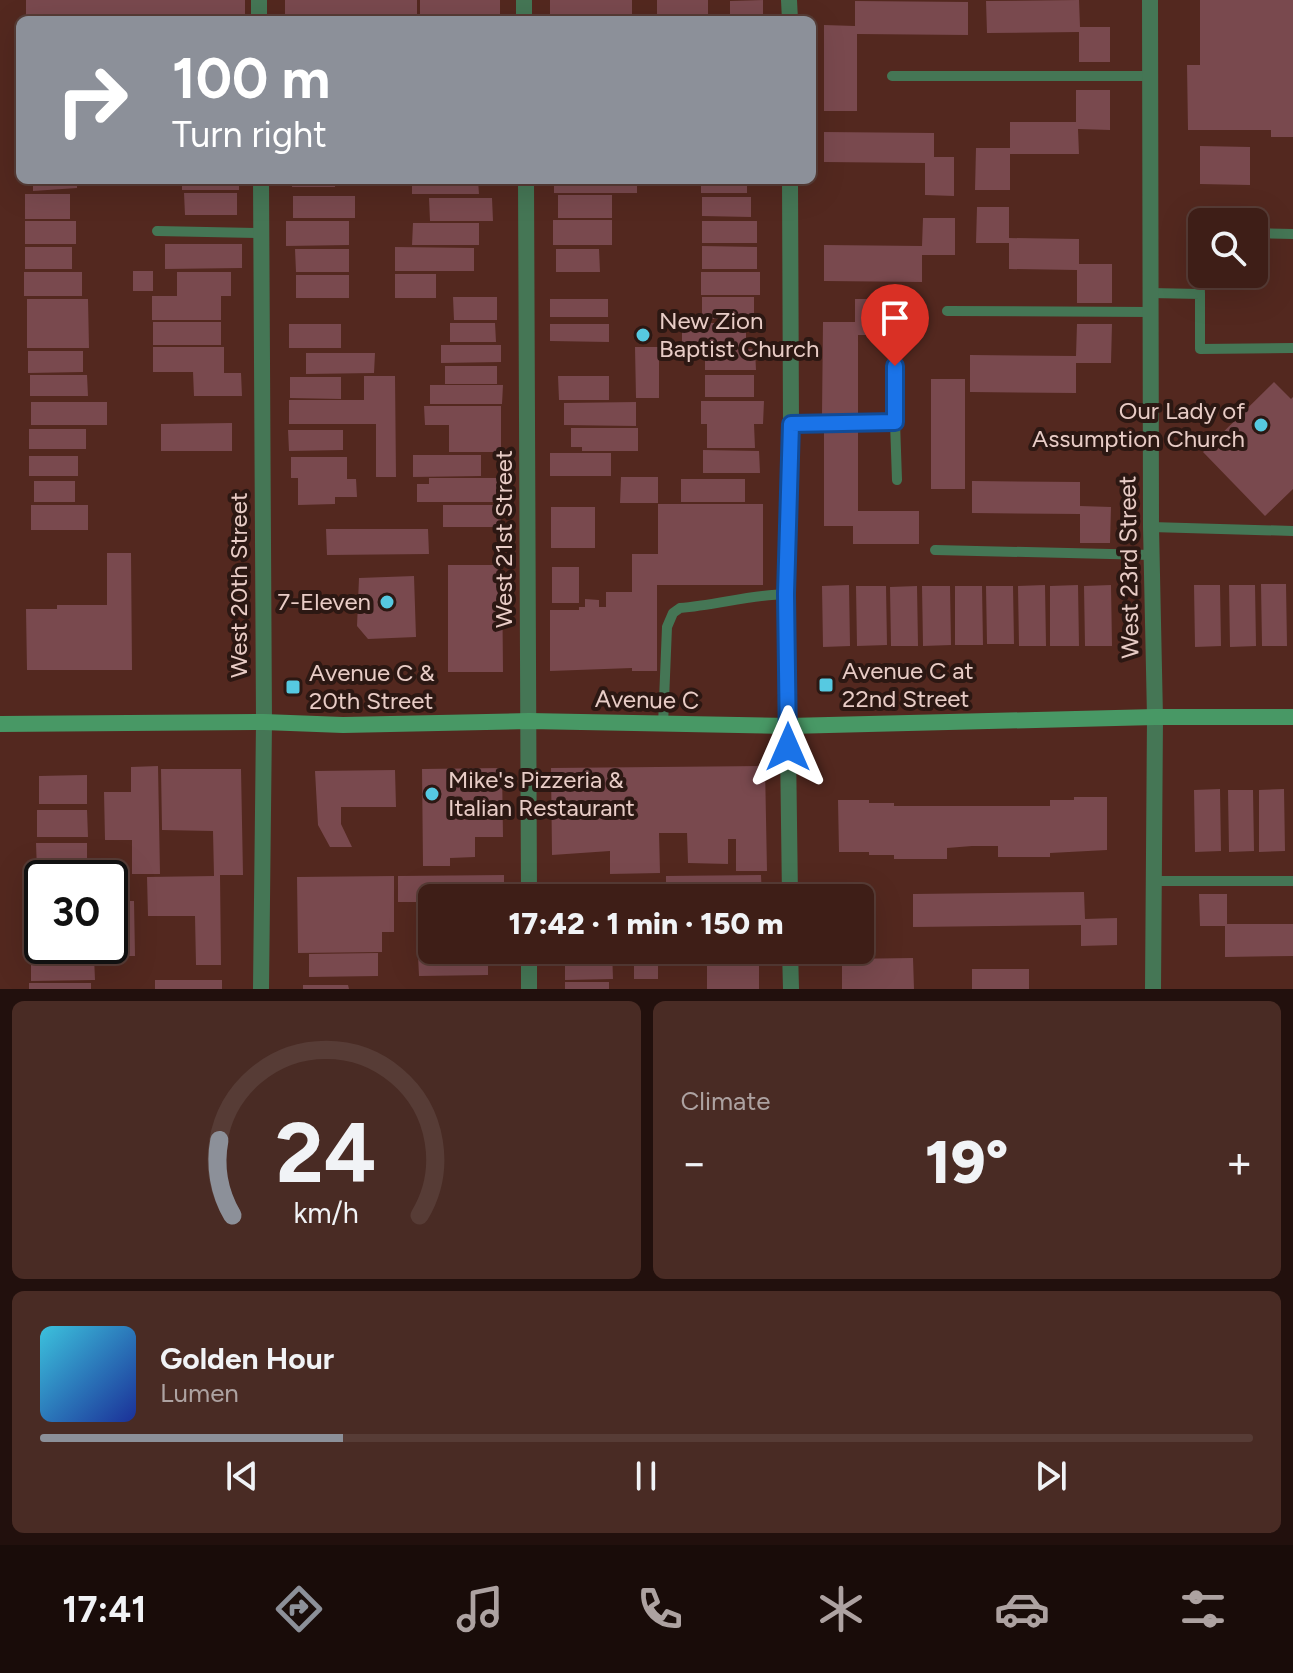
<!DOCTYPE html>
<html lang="en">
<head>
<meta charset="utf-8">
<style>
	:root { --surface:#3e1e17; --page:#492b24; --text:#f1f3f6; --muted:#ada2a1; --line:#573c36; --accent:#8c9099 }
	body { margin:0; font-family:Figtree,sans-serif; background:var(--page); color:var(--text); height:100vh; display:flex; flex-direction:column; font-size:30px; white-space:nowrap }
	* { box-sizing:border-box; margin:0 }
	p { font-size:26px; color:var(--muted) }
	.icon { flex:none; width:44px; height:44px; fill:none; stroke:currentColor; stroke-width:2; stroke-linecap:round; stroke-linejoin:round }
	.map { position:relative; height:989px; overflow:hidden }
	.sheet { display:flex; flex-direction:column; gap:12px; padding:12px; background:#22100d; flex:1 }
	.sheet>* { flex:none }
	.top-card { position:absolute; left:16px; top:16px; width:800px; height:168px; border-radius:12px; box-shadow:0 8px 32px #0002,0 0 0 2px var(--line); background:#8c9099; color:#fff; overflow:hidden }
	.fabs { position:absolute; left:1188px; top:208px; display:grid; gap:16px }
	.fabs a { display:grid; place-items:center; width:80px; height:80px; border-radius:12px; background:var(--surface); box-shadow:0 8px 32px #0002,0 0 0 2px var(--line); font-size:40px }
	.speed { position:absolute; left:24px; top:860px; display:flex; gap:16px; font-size:40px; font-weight:700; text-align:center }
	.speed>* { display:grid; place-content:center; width:104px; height:104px; border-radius:50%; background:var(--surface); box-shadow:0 8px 32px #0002,0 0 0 2px var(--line); line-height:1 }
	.speed .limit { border:4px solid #111; border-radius:12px; background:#fff; color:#111 }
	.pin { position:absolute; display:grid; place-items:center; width:68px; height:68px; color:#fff; margin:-82px -34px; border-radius:50% 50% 50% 0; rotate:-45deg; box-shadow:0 0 8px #0007 }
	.pin .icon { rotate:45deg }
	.me { position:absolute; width:88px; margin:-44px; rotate:0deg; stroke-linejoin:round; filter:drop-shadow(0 0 6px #0008) }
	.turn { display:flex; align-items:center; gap:28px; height:168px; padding:0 24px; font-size:36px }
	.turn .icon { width:104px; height:104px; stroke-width:2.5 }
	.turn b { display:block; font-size:56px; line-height:68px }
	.big { font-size:60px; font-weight:800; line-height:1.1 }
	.sheet .widget { flex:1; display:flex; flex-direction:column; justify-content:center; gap:12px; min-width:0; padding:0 28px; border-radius:12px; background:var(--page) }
	.sheet .dial { align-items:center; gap:0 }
	.dial svg { height:208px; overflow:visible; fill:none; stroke:var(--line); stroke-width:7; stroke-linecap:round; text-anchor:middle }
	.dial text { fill:var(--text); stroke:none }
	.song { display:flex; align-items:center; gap:24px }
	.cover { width:96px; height:96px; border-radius:12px; background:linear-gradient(135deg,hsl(190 70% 55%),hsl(230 70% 35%)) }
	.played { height:8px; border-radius:4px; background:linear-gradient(90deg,var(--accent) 25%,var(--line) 25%) }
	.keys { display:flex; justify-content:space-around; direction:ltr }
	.heat { display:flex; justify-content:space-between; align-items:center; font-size:44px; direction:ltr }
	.sheet .tiles { flex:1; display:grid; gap:12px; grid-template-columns:1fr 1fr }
	.widget:last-child { grid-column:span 2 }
	.trip { position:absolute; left:418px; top:884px; width:456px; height:80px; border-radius:12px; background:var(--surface); box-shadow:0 8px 32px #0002,0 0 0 2px var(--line); font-weight:800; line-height:80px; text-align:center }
	.dock { display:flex; height:128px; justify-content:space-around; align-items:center; background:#190c09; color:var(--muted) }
	.dock .icon { width:56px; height:56px }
	.dock .on { color:var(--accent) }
	.dock b { font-size:36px; color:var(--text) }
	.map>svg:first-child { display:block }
</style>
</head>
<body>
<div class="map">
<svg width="1293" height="989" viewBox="0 0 1293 989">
	<rect width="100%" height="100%" fill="#53281f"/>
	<!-- building -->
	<path fill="#79494e" d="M26,0H245V20H26Z
		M285,0H417V20H285Z
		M420,0H500V20H420Z
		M550,0H632V20H550Z
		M657,0H708V20H660L657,19Z
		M763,0V20H730V1Z
		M1079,0L1080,27H1110V62H1079V32L987,33L986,1Z
		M1200,0H1293V137H1271V130H1188L1187,65H1200Z
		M855,1L968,2V35L857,34V111H824V25L855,26Z
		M1076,90H1110V130L1078,129L1079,154H1010V190H975L976,148H1010V122H1076Z
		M824,132L934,133V157H954V196L925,195V163L824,162Z
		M1200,146L1250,147V185L1200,184Z
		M33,180H77V188L33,191Z
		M182,180H239V190H182Z
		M292,180H335V187H292Z
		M412,180H478L479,194H412Z
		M554,180H637V193H554Z
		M701,180H747V193H701Z
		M184,193H237V215H185Z
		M25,194H70V219H25Z
		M558,195H612V218H558Z
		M293,196H355V218H293Z
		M702,197H751V217L702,216Z
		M429,198H492L493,221H430Z
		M977,207H1009V238L1079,239V264H1112V303H1077V270L1009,269V243H976Z
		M923,218H955V255H922V282L824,281V245L922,246Z
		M553,220H612V245H553Z
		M25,221H76V244H25Z
		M286,221H349V245L286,246Z
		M702,221H757V243H702Z
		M413,223H479V245H412Z
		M165,244H242V268L165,269Z
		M702,246L757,247V269H702Z
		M25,247H72V269H25Z
		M395,247L474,248V271H395Z
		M295,249H349V272H296Z
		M556,249H599L600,272H556Z
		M133,271H153V291H133Z
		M24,272H82V296H24Z
		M177,272H231V296H221V320H152V296H177Z
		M701,272H760V295H701Z
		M395,274H436V298H395Z
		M296,275H349V298H296Z
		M453,297H497V320H454Z
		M702,297H754V319H702Z
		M27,299H88L89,348H27Z
		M550,299H608V317H550Z
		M855,299H918V335H858V414H822L823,322H855Z
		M153,322H221V345H153Z
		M450,323H495L496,342H450Z
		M682,323H746V347H682Z
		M289,324H341V348H289Z
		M550,324H609V342L550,341Z
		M1077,324H1112L1111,363H1076V393L970,392V355L1076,356Z
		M441,345H501V362L441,363Z
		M153,347H224V373H241L242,396H194L193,372H153Z
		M635,347H659V398H636Z
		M755,349L756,370H705V350Z
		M28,351H83V372L28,373Z
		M306,353H375L374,373L306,374Z
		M445,366H497V384H445Z
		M30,375H87L88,396H30Z
		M705,375H754V397H705Z
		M364,376H395L396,477H376V424H289V400H364Z
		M558,376H609V400H559Z
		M290,377H341V399L290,398Z
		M931,379H965V489H931Z
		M1274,382L1291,399L1293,397V489L1265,516L1203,452Z
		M430,385H503L502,404H430Z
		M701,401H764L763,424H754L755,448H707V424H701Z
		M31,402H107V425H31Z
		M636,402V426L564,425V403Z
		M424,406H501V452H449V425H425Z
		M232,423V451H161V424Z
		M571,428H638V451H582V447H571Z
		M29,429H86V449H29Z
		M288,430H343V450L289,451Z
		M824,431H858V511H919V544H853V526H824Z
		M703,450L759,451L760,473H703Z
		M550,453H611V476H550Z
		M413,455H481V476L413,477Z
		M29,456H78V476H29Z
		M291,457H347V479H356L357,497H335V504L298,505V478H291Z
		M621,477H658V503H620Z
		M429,478H502V502H417V484H429Z
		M681,479H745V502H681Z
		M34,481H75V502H34Z
		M972,481L1080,482V506L1111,507L1110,543H1080V514L972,513Z
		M658,504H763V585H657V671H632V668L550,671V610H579V607H585V599L599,600V607H606V592H632V554H658Z
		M31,505H88V530H31Z
		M443,505H501V527H443Z
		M551,507H595V548H551Z
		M326,529H428L429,554L327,555Z
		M107,553H131L132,670H27L26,609H57V605H107Z
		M448,565H502L503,672H448Z
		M552,567H579V603H552Z
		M414,576L416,637L368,639L357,626L359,578Z
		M1261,584H1286L1287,646H1262Z
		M849,585L850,646L823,647L822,586Z
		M1045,585L1046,646H1019L1018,586Z
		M1078,585L1079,646H1050V586Z
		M1111,585L1112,646H1085L1084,586Z
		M1194,585H1220L1221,646L1195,647Z
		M1229,585H1255L1256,646L1230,647Z
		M856,586H886L887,645L857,646Z
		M917,586L918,646H891L890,587Z
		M922,586H950L951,645L923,646Z
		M955,586H982L983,645H955Z
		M986,586H1013L1014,644H987Z
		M158,766L160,874H132V840H105L104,792H131V767Z
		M765,766L767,871H736V839H728V864L688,863L687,833H659L660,873L610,874V851L552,855L551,768Z
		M502,768L503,837H475V857L450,858V866H423L422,769Z
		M161,769H241L243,875H220L221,965H196L195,916H148L147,877L214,876L213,831L162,830Z
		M395,770L396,807H341V824L352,847H330L318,825L315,771Z
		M87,775V804H39V776Z
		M1220,789L1221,851L1195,852L1194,790Z
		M1284,789L1285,851L1259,852V790Z
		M1228,790H1253L1254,851L1229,852Z
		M1074,797H1107V850L1050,853V857H998V846H972L947,848V859H894V855H869V852H839L838,800H869V803H894V806H1050V800H1074Z
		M37,810H87L88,837H37Z
		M36,843H87V870L37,871Z
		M43,875H91V878H43Z
		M504,875V896L432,898V924H419V902H398V876Z
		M761,875L762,898H666V876Z
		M394,876V932H382V952L298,953L297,877Z
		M1084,892L1085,919L1117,918V945L1081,946V925L913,927V894Z
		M1199,894H1227V924H1293V956L1225,957V926H1200Z
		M110,901H134L135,956H107V946H110Z
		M417,929H432V950H418Z
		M565,950H612L613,979L565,980Z
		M634,950H658V979H634Z
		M378,953V976L309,977V954Z
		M488,954V975L419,976L418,955Z
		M94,956L95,980L31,981V957Z
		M759,956V989H707V957Z
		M913,958L914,989H842V959Z
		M972,969H1029V989H972Z
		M155,980H222V989H155Z
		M565,982H609V989H565Z
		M29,983H91V989H29Z
		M303,985H348L349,989H303Z"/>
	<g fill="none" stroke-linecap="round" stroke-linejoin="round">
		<!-- lane -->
		<path stroke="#457655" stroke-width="10" d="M892,76H1150
			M157,231L261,233
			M1254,233L1293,234
			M1151,293L1200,294L1198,232H1202
			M1200,294V349L1293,348
			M947,311L1150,312
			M895,422L897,480
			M791,424L895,422V366
			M1151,527L1293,531
			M935,550L1152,555
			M663,725L667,627L673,613L680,608C716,605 750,595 786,594
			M1152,881H1293"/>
		<!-- street -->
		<path stroke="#457655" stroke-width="16" d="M259,0V20
			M524,0V20
			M789,0L790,20
			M1150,0L1151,527L1155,717L1153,989
			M261,180L264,722L261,989
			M526,180L529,898
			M790,898L786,594L791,424L790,180
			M790,950L791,989
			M529,989V950"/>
		<!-- secondary -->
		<path stroke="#489865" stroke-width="16" d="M0,724L264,722L343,725L529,721L789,726L1155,717H1293"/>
	</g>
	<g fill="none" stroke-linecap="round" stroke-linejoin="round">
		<!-- route casing -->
		<g stroke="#114b97" stroke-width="20">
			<path id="route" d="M788,747L786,594L791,424L895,422V366"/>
		</g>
		<!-- route -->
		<use href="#route" stroke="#1a73e8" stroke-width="14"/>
	</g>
	<!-- markers -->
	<g fill="#56c9e1" stroke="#2c1813" stroke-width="3">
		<circle cx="643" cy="335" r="8"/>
		<circle cx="1261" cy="425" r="8"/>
		<circle cx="387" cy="602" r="8"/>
		<rect x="818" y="677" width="16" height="16" rx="4"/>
		<rect x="285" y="679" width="16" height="16" rx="4"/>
		<circle cx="432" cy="794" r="8"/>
	</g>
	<g text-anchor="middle" stroke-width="8" stroke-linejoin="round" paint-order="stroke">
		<!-- poi labels -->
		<g font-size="24" fill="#e8ccc6" stroke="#2c1813" text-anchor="start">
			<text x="659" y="329">New Zion<tspan x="659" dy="28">Baptist Church</tspan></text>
			<text x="1245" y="419" text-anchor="end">Our Lady of<tspan x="1245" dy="28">Assumption Church</tspan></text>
			<text x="371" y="610" text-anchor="end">7-Eleven</text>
			<text x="842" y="679">Avenue C at<tspan x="842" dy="28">22nd Street</tspan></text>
			<text x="309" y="681">Avenue C &amp;<tspan x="309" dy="28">20th Street</tspan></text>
			<text x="448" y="788">Mike's Pizzeria &amp;<tspan x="448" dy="28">Italian Restaurant</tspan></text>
		</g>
		<!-- street labels -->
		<g font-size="24" fill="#e8ccc6" stroke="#2c1813">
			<text transform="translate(504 539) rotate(-90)" y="8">West 21st Street</text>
			<text transform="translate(1129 567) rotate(-91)" y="8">West 23rd Street</text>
			<text transform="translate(239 585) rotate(-90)" y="8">West 20th Street</text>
			<text transform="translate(647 700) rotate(1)" y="8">Avenue C</text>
		</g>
	</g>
</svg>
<div class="fabs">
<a><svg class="icon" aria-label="search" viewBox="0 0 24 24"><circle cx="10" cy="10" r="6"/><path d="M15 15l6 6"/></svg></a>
</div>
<div class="speed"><div class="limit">30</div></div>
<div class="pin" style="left:895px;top:366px;background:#d93025"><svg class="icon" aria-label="arrive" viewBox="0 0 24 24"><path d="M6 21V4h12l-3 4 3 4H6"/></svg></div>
<svg class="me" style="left:788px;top:747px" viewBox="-20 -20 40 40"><path d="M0-17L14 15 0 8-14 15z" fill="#1a73e8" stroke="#fff" stroke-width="4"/></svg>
<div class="trip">17:42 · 1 min · 150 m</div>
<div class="top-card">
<div class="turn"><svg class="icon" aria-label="right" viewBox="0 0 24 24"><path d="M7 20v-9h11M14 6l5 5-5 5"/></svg><div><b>100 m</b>Turn right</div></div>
</div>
</div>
<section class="sheet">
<div class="tiles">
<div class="widget dial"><svg viewBox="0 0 100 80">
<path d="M14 69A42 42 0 1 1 86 69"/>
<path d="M14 69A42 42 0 0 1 9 40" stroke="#8c9099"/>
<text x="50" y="56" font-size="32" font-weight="700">24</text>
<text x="50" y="72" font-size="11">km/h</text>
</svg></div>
<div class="widget"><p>Climate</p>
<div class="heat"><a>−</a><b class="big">19°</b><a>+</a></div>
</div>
<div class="widget">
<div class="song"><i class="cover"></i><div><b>Golden Hour</b><p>Lumen</p></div></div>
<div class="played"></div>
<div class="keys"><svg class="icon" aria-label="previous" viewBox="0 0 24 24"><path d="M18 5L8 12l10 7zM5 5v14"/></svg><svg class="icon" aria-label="pause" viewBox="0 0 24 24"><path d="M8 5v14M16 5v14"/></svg><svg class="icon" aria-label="next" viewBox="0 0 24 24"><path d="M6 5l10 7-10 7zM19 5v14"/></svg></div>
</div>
</div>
</section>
<nav class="dock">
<b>17:41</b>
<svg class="icon on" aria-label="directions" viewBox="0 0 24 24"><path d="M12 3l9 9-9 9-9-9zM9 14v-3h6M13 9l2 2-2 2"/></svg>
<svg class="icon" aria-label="music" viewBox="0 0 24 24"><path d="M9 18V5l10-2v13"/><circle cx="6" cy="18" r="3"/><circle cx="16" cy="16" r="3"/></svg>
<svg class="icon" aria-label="phone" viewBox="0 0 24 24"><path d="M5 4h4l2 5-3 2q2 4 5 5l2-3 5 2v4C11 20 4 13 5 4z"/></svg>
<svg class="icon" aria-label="climate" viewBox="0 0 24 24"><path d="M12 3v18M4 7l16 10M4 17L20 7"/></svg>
<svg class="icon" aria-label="car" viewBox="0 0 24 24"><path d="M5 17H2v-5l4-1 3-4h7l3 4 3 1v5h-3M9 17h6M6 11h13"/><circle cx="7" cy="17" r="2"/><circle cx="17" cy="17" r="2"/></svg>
<svg class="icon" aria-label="filters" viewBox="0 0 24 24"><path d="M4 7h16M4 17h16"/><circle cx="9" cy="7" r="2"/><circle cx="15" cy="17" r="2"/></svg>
</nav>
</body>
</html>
